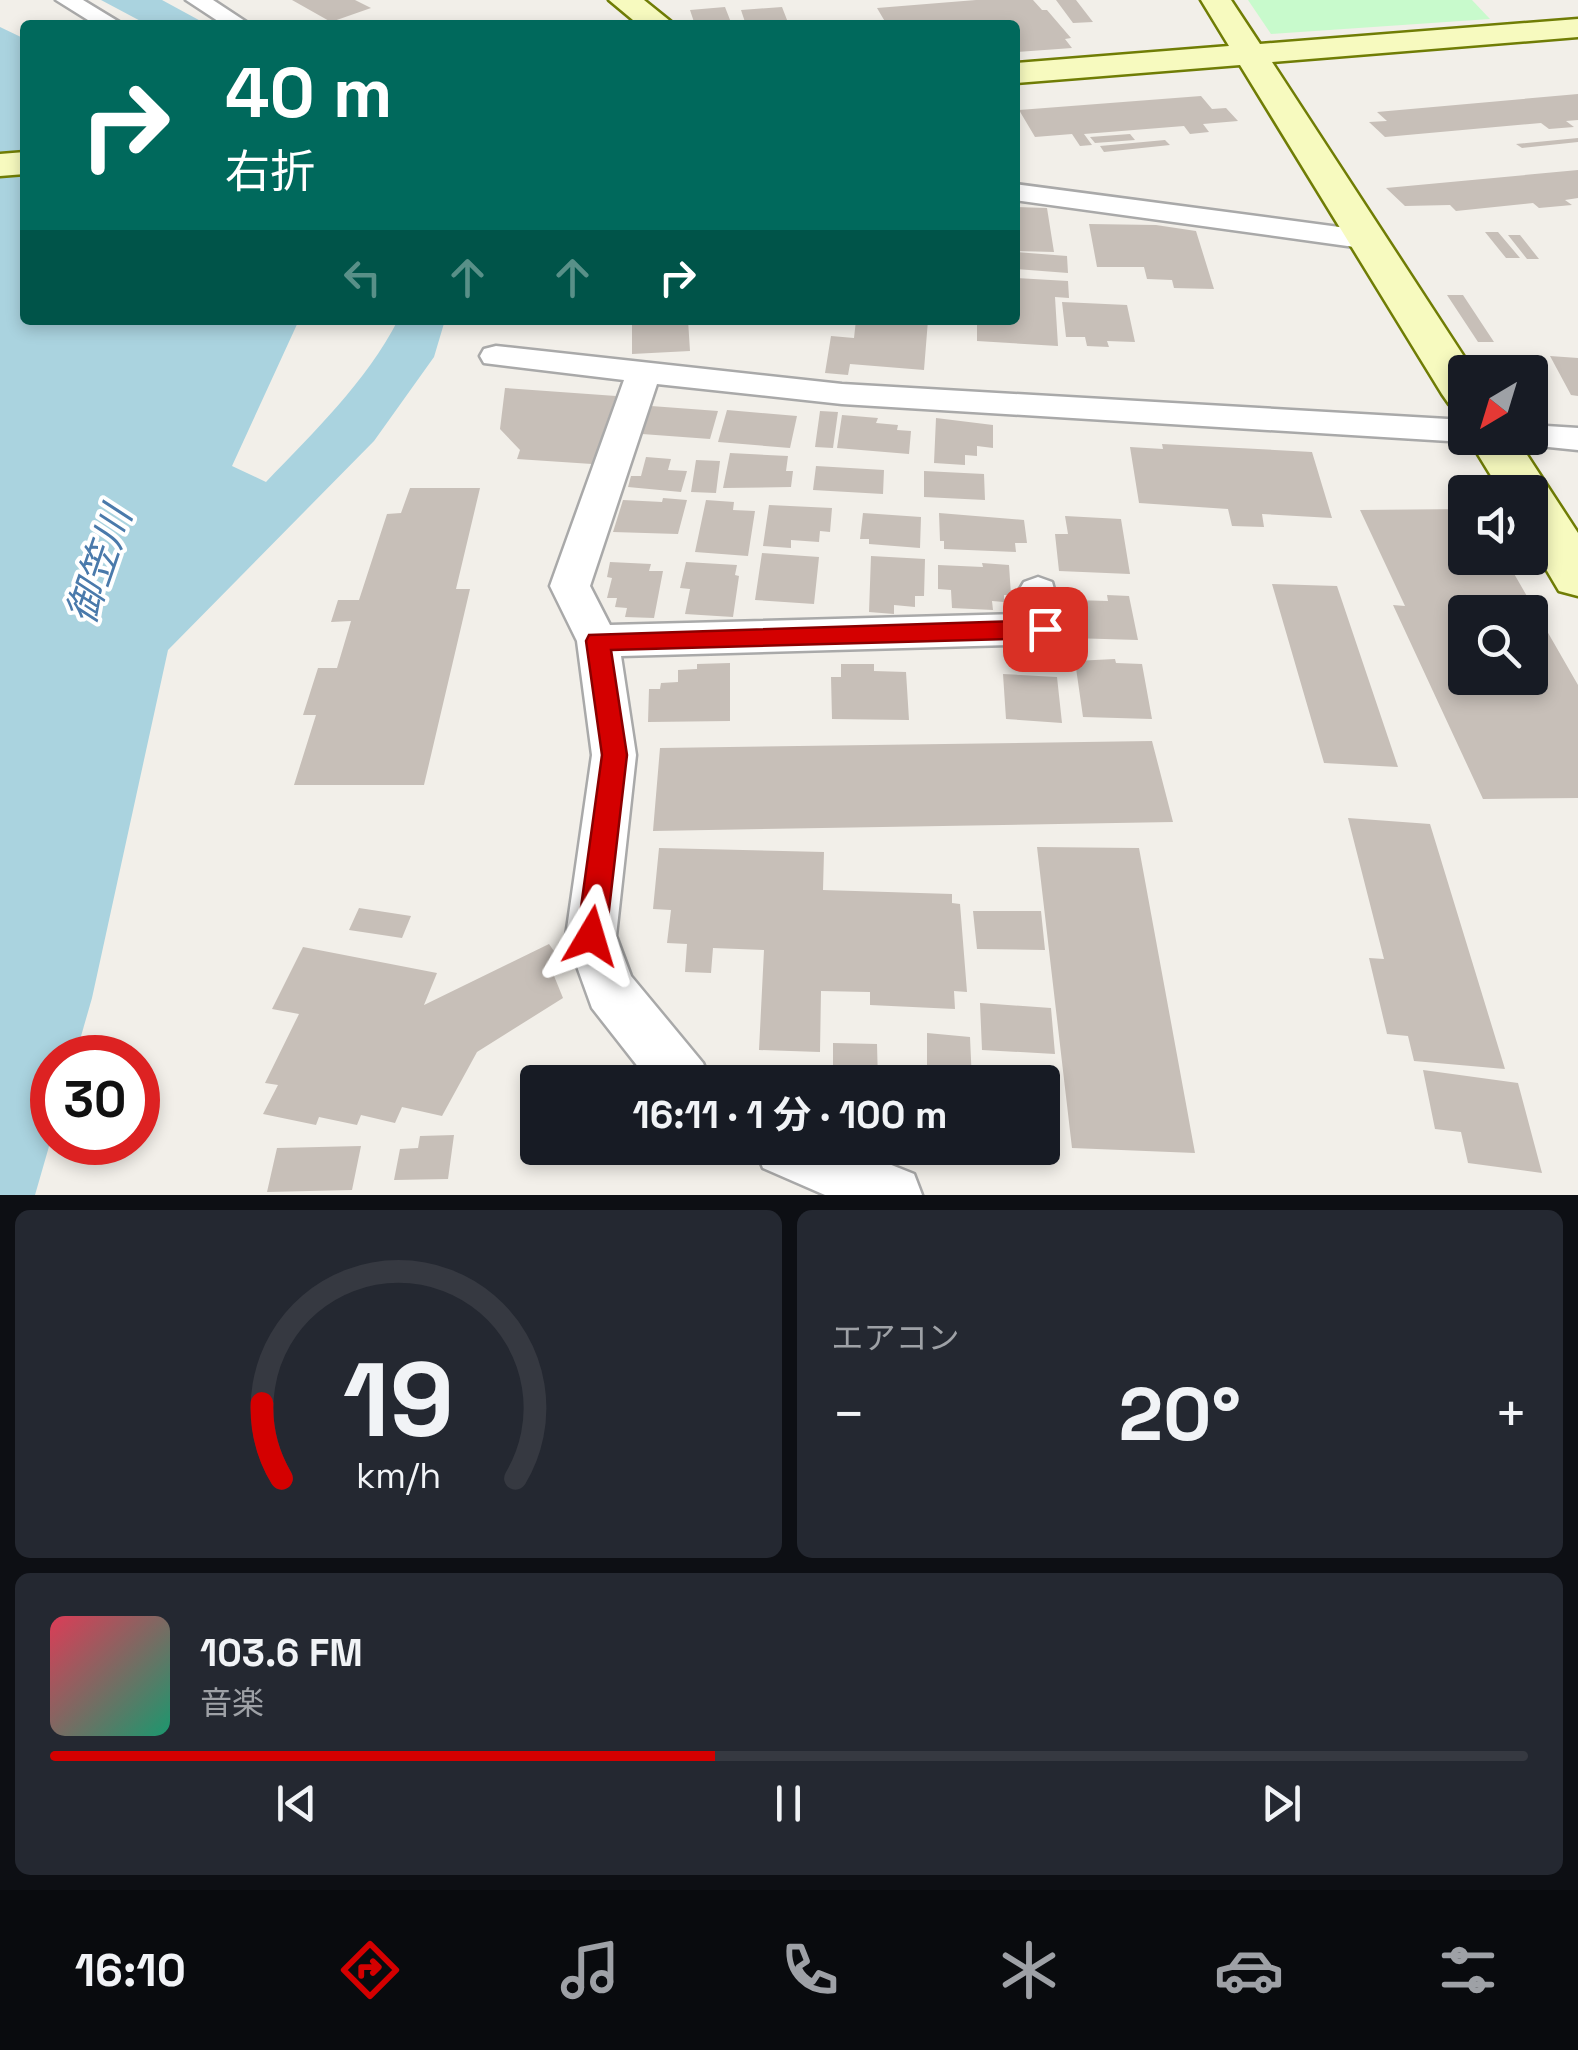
<!DOCTYPE html>
<html lang="ja">
<head>
<meta charset="utf-8">
<style>
	:root { --surface:#171b24; --page:#242831; --text:#f1f3f6; --muted:#9ea1a6; --line:#363941; --accent:#d40000 }
	body { margin:0; font-family:"Space Grotesk","Noto Sans JP",sans-serif; background:var(--page); color:var(--text); height:100vh; display:flex; flex-direction:column; font-size:38px; white-space:nowrap }
	* { box-sizing:border-box; margin:0 }
	p { font-size:32px; color:var(--muted) }
	.icon { flex:none; width:55px; height:55px; fill:none; stroke:currentColor; stroke-width:2; stroke-linecap:round; stroke-linejoin:round }
	.map { position:relative; height:1195px; overflow:hidden }
	.drawer { display:flex; flex-direction:column; gap:15px; padding:15px; background:#0d0f14; flex:1 }
	.drawer>* { flex:none }
	.top-card { position:absolute; left:20px; top:20px; width:1000px; height:305px; border-radius:10px; box-shadow:0 5px 15px #0003; background:#00695c; color:#fff; overflow:hidden }
	.needle { width:65px; rotate:218deg }
	.tools { position:absolute; left:1448px; top:355px; display:grid; gap:20px }
	.tools a { display:grid; place-items:center; width:100px; height:100px; border-radius:10px; background:var(--surface); box-shadow:0 5px 15px #0003; font-size:50px }
	.speed { position:absolute; left:30px; top:1035px; display:flex; gap:20px; font-size:50px; font-weight:700; text-align:center }
	.speed>* { display:grid; place-content:center; width:130px; height:130px; border-radius:50%; background:var(--surface); box-shadow:0 5px 15px #0003; line-height:1 }
	.speed .limit { border:15px solid #d22; background:#fff; color:#111 }
	.pin { position:absolute; display:grid; place-items:center; width:85px; height:85px; color:#fff; margin:-42px; border-radius:20px; box-shadow:0 5px 15px #0006 }
	.me { position:absolute; width:110px; margin:-55px; rotate:7deg; stroke-linejoin:round; filter:drop-shadow(0 0 8px #0008) }
	.turn { display:flex; align-items:center; gap:35px; height:210px; padding:0 40px; font-size:45px }
	.turn .icon { width:130px; height:130px; stroke-width:2.5 }
	.turn b { display:block; font-size:70px; line-height:85px }
	.lanes { display:flex; align-items:center; height:95px; padding:0 40px; background:#0003; justify-content:center; gap:50px; direction:ltr }
	.lanes .off { opacity:.35 }
	.big { font-size:75px; font-weight:700; line-height:1.1 }
	.drawer .card { flex:1; display:flex; flex-direction:column; justify-content:center; gap:15px; min-width:0; padding:0 35px; border-radius:15px; background:var(--page) }
	.drawer .dial { align-items:center; gap:0 }
	.dial svg { height:260px; overflow:visible; fill:none; stroke:var(--line); stroke-width:7; stroke-linecap:round; text-anchor:middle }
	.dial text { fill:var(--text); stroke:none }
	.song { display:flex; align-items:center; gap:30px }
	.cover { width:120px; height:120px; border-radius:15px; background:linear-gradient(135deg,hsl(350 70% 55%),hsl(160 70% 35%)) }
	.played { height:10px; border-radius:5px; background:linear-gradient(90deg,var(--accent) 45%,var(--line) 45%) }
	.keys { display:flex; justify-content:space-around; direction:ltr }
	.heat { display:flex; justify-content:space-between; align-items:center; font-size:55px; direction:ltr }
	.drawer .tiles { flex:1; display:grid; gap:15px; grid-template-columns:1fr 1fr }
	.card:last-child { grid-column:span 2 }
	.trip { position:absolute; left:520px; top:1065px; width:540px; height:100px; border-radius:10px; background:var(--surface); box-shadow:0 5px 15px #0003; font-weight:700; line-height:100px; text-align:center }
	.dock { display:flex; height:160px; justify-content:space-around; align-items:center; background:#090b0e; color:var(--muted) }
	.dock .icon { width:70px; height:70px }
	.dock .current { color:var(--accent) }
	.dock b { font-size:45px; color:var(--text) }
	.map>svg:first-child { display:block }
</style>
</head>
<body>
<div class="map">
<svg width="1578" height="1195" viewBox="0 0 1578 1195">
	<rect width="100%" height="100%" fill="#f2efe9"/>
	<!-- park -->
	<path fill="#c8facc" d="M1248,0H1472L1490,19L1271,34Z"/>
	<!-- water -->
	<path fill="#aad3df" d="M101,0H162L208,25H148Z
		M0,27L25,39V320H299L232,466L266,482C314,432 366,382 398,320H445L434,357L374,441L168,650L92,998L75,1057L52,1058V1136L35,1195H0Z"/>
	<!-- building -->
	<path fill="#c7bfb8" fill-rule="evenodd" d="M292,0H355L371,8L331,22Z
		M976,0H1033L1042,10H1047L1071,38L1065,39L1072,48L1017,52L1015,25H887L877,8Z
		M1056,0H1076L1093,22L1073,23Z
		M725,7L732,25H695L690,10Z
		M782,7L789,25H746L741,10Z
		M1578,94V120L1566,121L1574,127L1549,129L1541,123L1385,137L1369,122L1387,121L1377,112Z
		M1201,96L1212,109L1226,108L1238,121L1203,124L1209,132L1190,134L1184,126L1084,134L1092,145L1080,146L1072,134L1035,137L1019,110Z
		M1130,134L1135,140L1095,143L1090,137Z
		M1578,138V142L1522,148L1516,144Z
		M1165,140L1170,145L1104,152L1100,146Z
		M1578,170V198L1565,200L1572,205L1539,208L1533,203L1456,211L1450,205L1405,206L1386,188Z
		M1015,207L1047,208L1054,252L1015,251Z
		M1089,224L1156,225L1196,231L1214,289L1174,288L1172,280L1147,279L1144,267H1097Z
		M1485,232H1498L1520,258H1506Z
		M1508,235H1520L1539,259H1527Z
		M1015,252L1067,256L1068,273L1015,269Z
		M1015,278L1068,281L1069,298L1055,297L1058,346L977,341V320H1015Z
		M1447,295H1463L1494,342H1478Z
		M1062,302L1127,305L1135,342L1107,341L1109,347L1087,346L1085,337H1066Z
		M632,320H688L690,351L632,354Z
		M856,320H928L924,370L850,364L848,375L825,373L831,336L854,338Z
		M1550,356L1578,358V396L1571,395Z
		M505,388L616,396L592,464L517,459L520,450L500,429Z
		M651,406L718,411L710,439L642,434Z
		M727,410L797,416L790,448L718,442Z
		M820,411L838,412L833,448L815,447Z
		M842,415L878,418L876,423L898,425L897,430L911,431L909,454L837,448Z
		M936,418L993,425V448L977,446V456L965,455V465L934,463Z
		M1162,444L1312,452L1332,518L1262,514L1264,527L1232,526L1228,509L1139,503L1130,447L1163,449Z
		M730,453L788,456L786,471H793L791,487L723,488Z
		M646,457L671,459L668,470L687,471L681,492L628,487L631,476H641Z
		M696,460L720,461L716,493L691,492Z
		M816,466L884,470L883,494L813,490Z
		M924,471L984,474L985,500L924,497Z
		M410,488H480L456,589H470L424,785H294L316,715H303L318,668H337L351,621L331,622L338,600H359L387,514L401,513Z
		M663,498L687,500L678,534L613,532L623,500L662,502Z
		M706,500L734,502L733,510L755,511L748,556L695,552Z
		M769,505L832,508L830,532L820,531L819,542L791,540V548L763,546Z
		M1465,509V558H1505L1578,685V798L1483,799L1393,605L1405,606L1360,510ZM1465,612H1530V678H1465Z
		M863,513L921,517L920,548L869,544V539H860Z
		M939,513L1024,520L1027,543H1015L1016,552L944,549V541H940Z
		M1065,516L1121,519L1130,574L1059,571L1055,534H1068Z
		M762,553L819,557L814,604L755,600Z
		M871,556L925,559L924,596H915V607L894,605V614L869,612Z
		M610,562L651,564L649,571H663L654,618L625,617L627,608L615,607L617,598H607L612,578L607,577Z
		M686,562L737,565L735,575L739,576L733,617L685,614L690,589L680,588Z
		M982,563L1009,565L1011,595H1004V602L992,601L993,610L952,608L951,590L938,589V565L983,567Z
		M1272,584L1337,586L1398,767L1324,763Z
		M1107,595L1129,596L1138,640L1071,638L1068,618H1076L1074,600L1108,601Z
		M1115,659L1116,663L1142,664L1152,719L1083,717L1075,661Z
		M730,663V721L648,722L649,689H660L661,683L678,682V670L697,669V664Z
		M841,664H874V671L906,672L909,720L832,719L831,677H841Z
		M1003,674L1057,677L1062,723L1006,719Z
		M1152,741L1173,822L653,831L660,748Z
		M1348,818L1430,824L1505,1069L1414,1061L1408,1036L1387,1034L1369,958L1384,959Z
		M1037,847L1139,848L1195,1153L1072,1148Z
		M659,848L824,852L823,890L952,894V903L960,904L967,992L954,991L955,1009L870,1005V992L821,991L820,1052L759,1050L764,950L713,948L711,973L685,972L687,944L667,943L671,910L653,909Z
		M359,908L411,916L402,938L349,930Z
		M973,911H1041L1045,950L977,949Z
		M549,944L561,961L550,966L563,998L477,1052L442,1116L402,1107L395,1123L361,1115L357,1125L319,1117L316,1125L263,1114L278,1085L265,1083L299,1014L272,1009L303,947L437,973L424,1005Z
		M980,1003L1051,1008L1055,1054L982,1050Z
		M927,1033L970,1037L972,1082H927Z
		M833,1043L877,1044L878,1082H833Z
		M1423,1070L1518,1083L1542,1173L1468,1163L1461,1132L1435,1129Z
		M454,1135L448,1179L394,1180L400,1149L418,1148L420,1136Z
		M361,1146L352,1190L267,1192L277,1148Z"/>
	<g fill="none" stroke-linecap="round" stroke-linejoin="round">
		<!-- street casing -->
		<g stroke="#a9a9a9" stroke-width="5">
			<path id="street" d="M56,0H83L124,25H96Z
				M186,0H213L251,25H224Z
				M1015,184L1369,231L1379,234L1384,240L1379,246L1369,249L1015,200Z
				M496,346L842,384L1465,420V438H1478L1465,442L842,404L657,384L590,586L610,625L1022,614L1018,592L1024,582L1038,577L1052,582L1065,629L1059,640L1045,644L621,656L636,755L616,936L631,976L703,1063L711,1082H650L592,1008L566,936L592,755L577,641L550,586L624,380L484,363L480,356L484,349Z
				M1530,425L1578,428V450L1518,444L1513,438H1530Z
				M755,1148H849L914,1174L922,1195H825L763,1168Z"/>
		</g>
		<!-- secondary casing -->
		<g stroke="#707d05" stroke-width="5">
			<path id="secondary" d="M609,0H644L675,25H639Z
				M1201,0H1231L1260,44L1578,19V37L1272,62L1474,372H1465V408L1449,404L1442,394L1240,65L1015,83V63L1229,46Z
				M25,152V174L0,176V154Z
				M1468,438H1516L1578,533V596L1559,591L1530,542V492H1501Z"/>
		</g>
		<!-- street -->
		<use href="#street" fill="#fff" fill-rule="evenodd"/>
		<!-- secondary -->
		<use href="#secondary" fill="#f7fabf" fill-rule="evenodd"/>
	</g>
	<!-- route -->
	<path fill="#d40000" stroke="#8a0000" stroke-width="2.5" d="M1045,620L1057,629L1045,638L611,650L627,755L606,936L601,946L591,949L581,946L577,936L602,755L586,641L589,635Z"/>
	<g text-anchor="middle" stroke-width="8" stroke-linejoin="round" paint-order="stroke">
		<!-- water labels -->
		<g font-size="40" font-style="italic" fill="#4a7aab" stroke="#fff">
			<text transform="translate(99 565) rotate(-71)" y="14">御笠川</text>
		</g>
	</g>
</svg>
<div class="tools">
<a><svg class="needle" viewBox="-14 -14 28 28"><path d="M0-13l5 13h-10z" fill="#e53935"/><path d="M0 13l5-13h-10z" fill="#9ea1a6"/></svg></a>
<a><svg class="icon" aria-label="sound" viewBox="0 0 24 24"><path d="M4 9h4l5-4v14l-5-4H4zM17 9q2 3 0 6"/></svg></a>
<a><svg class="icon" aria-label="search" viewBox="0 0 24 24"><circle cx="10" cy="10" r="6"/><path d="M15 15l6 6"/></svg></a>
</div>
<div class="speed"><div class="limit">30</div></div>
<div class="pin" style="left:1045px;top:629px;background:#d93025"><svg class="icon" aria-label="arrive" viewBox="0 0 24 24"><path d="M6 21V4h12l-3 4 3 4H6"/></svg></div>
<svg class="me" style="left:591px;top:936px" viewBox="-20 -20 40 40"><path d="M0-17L14 15 0 8-14 15z" fill="#d40000" stroke="#fff" stroke-width="4"/></svg>
<div class="trip">16:11 · 1 分 · 100 m</div>
<div class="top-card">
<div class="turn"><svg class="icon" aria-label="right" viewBox="0 0 24 24"><path d="M7 20v-9h11M14 6l5 5-5 5"/></svg><div><b>40 m</b>右折</div></div>
<div class="lanes"><svg class="icon off" aria-label="left" viewBox="0 0 24 24"><path d="M17 20v-9H6M10 6l-5 5 5 5"/></svg><svg class="icon off" aria-label="ahead" viewBox="0 0 24 24"><path d="M12 20V5M6 11l6-6 6 6"/></svg><svg class="icon off" aria-label="ahead" viewBox="0 0 24 24"><path d="M12 20V5M6 11l6-6 6 6"/></svg><svg class="icon" aria-label="right" viewBox="0 0 24 24"><path d="M7 20v-9h11M14 6l5 5-5 5"/></svg></div>
</div>
</div>
<section class="drawer">
<div class="tiles">
<div class="card dial"><svg viewBox="0 0 100 80">
<path d="M14 69A42 42 0 1 1 86 69"/>
<path d="M14 69A42 42 0 0 1 8 46" stroke="#d40000"/>
<text x="50" y="56" font-size="32" font-weight="700">19</text>
<text x="50" y="72" font-size="11">km/h</text>
</svg></div>
<div class="card"><p>エアコン</p>
<div class="heat"><a>−</a><b class="big">20°</b><a>+</a></div>
</div>
<div class="card">
<div class="song"><i class="cover"></i><div><b>103.6 FM</b><p>音楽</p></div></div>
<div class="played"></div>
<div class="keys"><svg class="icon" aria-label="previous" viewBox="0 0 24 24"><path d="M18 5L8 12l10 7zM5 5v14"/></svg><svg class="icon" aria-label="pause" viewBox="0 0 24 24"><path d="M8 5v14M16 5v14"/></svg><svg class="icon" aria-label="next" viewBox="0 0 24 24"><path d="M6 5l10 7-10 7zM19 5v14"/></svg></div>
</div>
</div>
</section>
<nav class="dock">
<b>16:10</b>
<svg class="icon current" aria-label="directions" viewBox="0 0 24 24"><path d="M12 3l9 9-9 9-9-9zM9 14v-3h6M13 9l2 2-2 2"/></svg>
<svg class="icon" aria-label="music" viewBox="0 0 24 24"><path d="M9 18V5l10-2v13"/><circle cx="6" cy="18" r="3"/><circle cx="16" cy="16" r="3"/></svg>
<svg class="icon" aria-label="phone" viewBox="0 0 24 24"><path d="M5 4h4l2 5-3 2q2 4 5 5l2-3 5 2v4C11 20 4 13 5 4z"/></svg>
<svg class="icon" aria-label="climate" viewBox="0 0 24 24"><path d="M12 3v18M4 7l16 10M4 17L20 7"/></svg>
<svg class="icon" aria-label="car" viewBox="0 0 24 24"><path d="M5 17H2v-5l4-1 3-4h7l3 4 3 1v5h-3M9 17h6M6 11h13"/><circle cx="7" cy="17" r="2"/><circle cx="17" cy="17" r="2"/></svg>
<svg class="icon" aria-label="filters" viewBox="0 0 24 24"><path d="M4 7h16M4 17h16"/><circle cx="9" cy="7" r="2"/><circle cx="15" cy="17" r="2"/></svg>
</nav>
</body>
</html>
